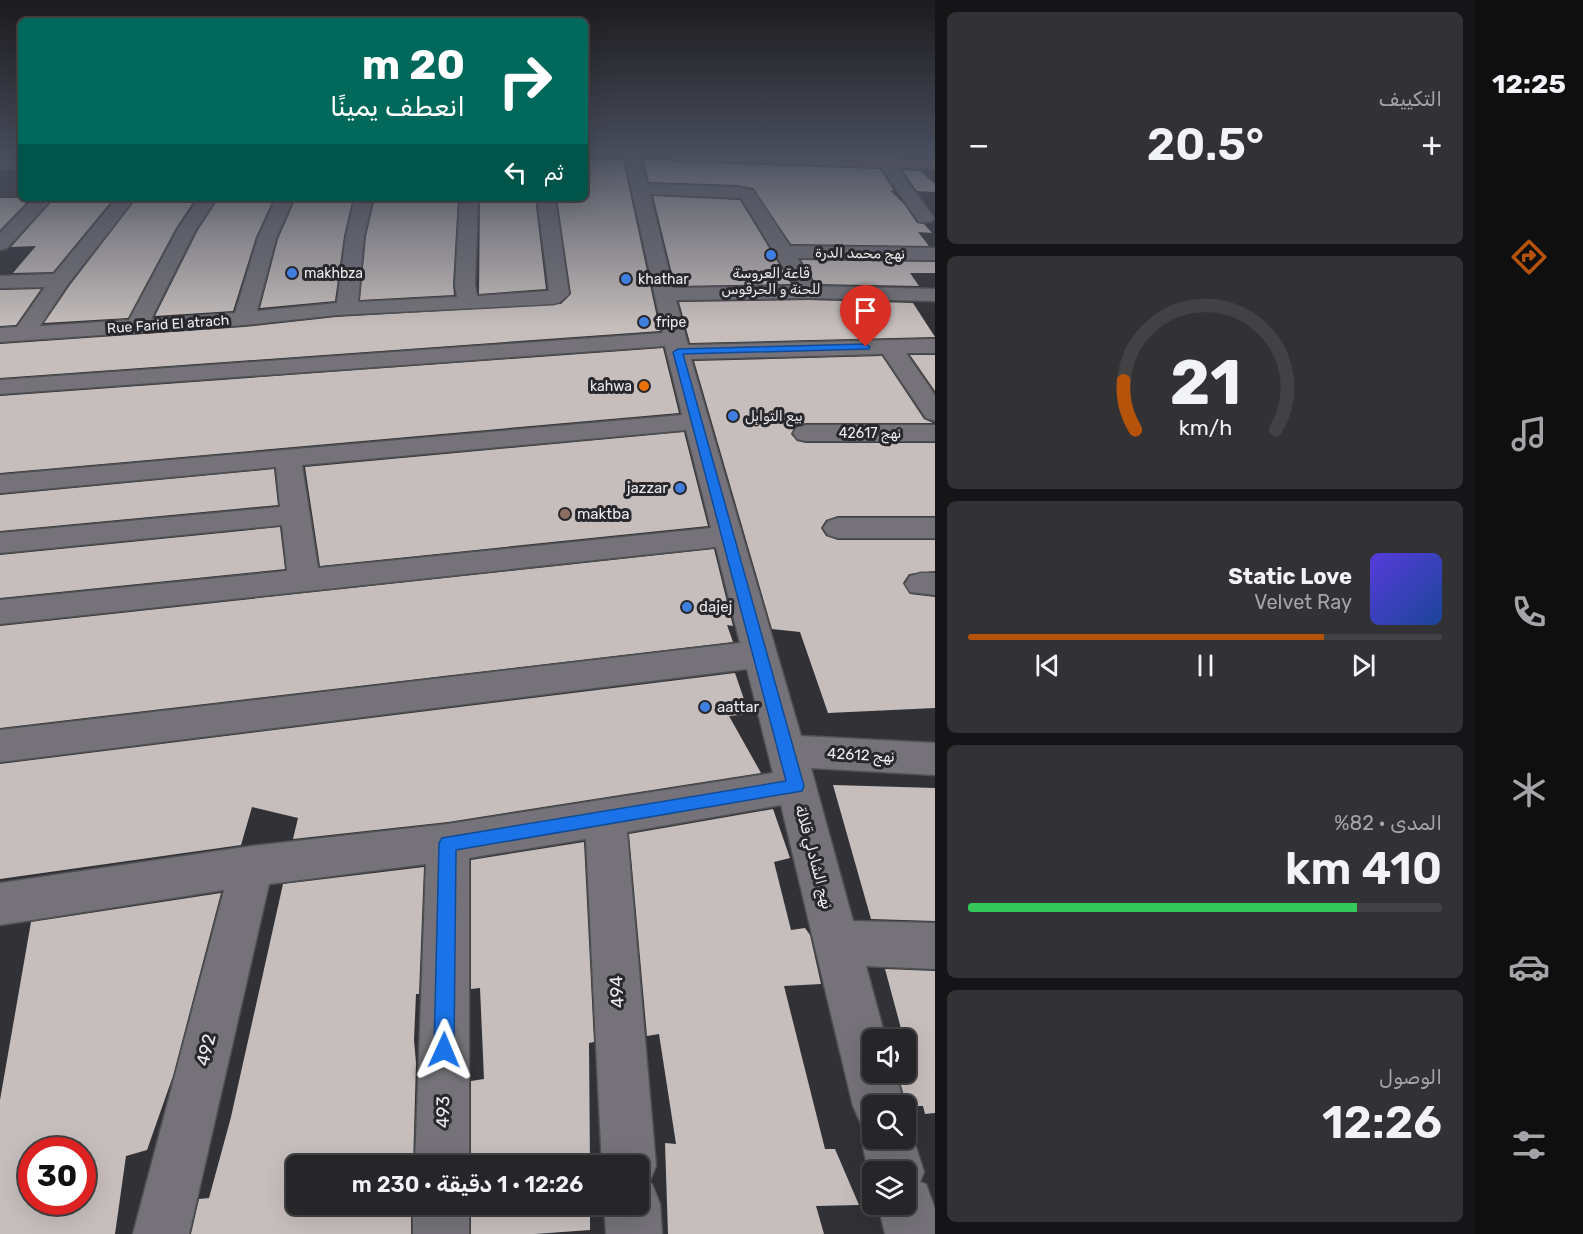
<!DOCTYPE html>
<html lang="ar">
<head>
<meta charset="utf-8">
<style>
	:root { --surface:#262528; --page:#323134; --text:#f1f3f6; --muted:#a4a5a8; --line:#424245; --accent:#b45309 }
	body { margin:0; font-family:Rubik,Vazirmatn,sans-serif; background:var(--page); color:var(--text); direction:rtl; height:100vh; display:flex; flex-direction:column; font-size:22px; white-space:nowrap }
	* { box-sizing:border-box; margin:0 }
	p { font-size:20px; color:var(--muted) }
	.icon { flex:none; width:33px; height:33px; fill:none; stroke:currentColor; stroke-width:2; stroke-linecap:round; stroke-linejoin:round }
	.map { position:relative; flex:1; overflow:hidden; direction:ltr }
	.panel { display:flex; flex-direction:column; gap:12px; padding:12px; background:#151416; width:540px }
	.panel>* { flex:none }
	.guide { position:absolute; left:18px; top:18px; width:570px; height:183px; border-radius:9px; box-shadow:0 6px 24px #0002,0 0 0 2px var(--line); direction:rtl; background:#00695c; color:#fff; overflow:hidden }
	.controls { position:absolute; left:862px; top:1029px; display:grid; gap:12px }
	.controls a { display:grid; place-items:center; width:54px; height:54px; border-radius:9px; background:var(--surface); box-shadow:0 6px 24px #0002,0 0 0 2px var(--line); font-size:30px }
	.speed { position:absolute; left:18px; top:1137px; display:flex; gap:12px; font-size:30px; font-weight:700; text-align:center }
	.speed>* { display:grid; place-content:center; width:78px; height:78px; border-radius:50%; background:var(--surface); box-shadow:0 6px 24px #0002,0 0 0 2px var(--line); line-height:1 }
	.speed .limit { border:9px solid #d22; background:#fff; color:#111 }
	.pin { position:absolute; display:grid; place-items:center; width:51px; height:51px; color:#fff; margin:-62px -26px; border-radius:50% 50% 50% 0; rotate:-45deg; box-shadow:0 0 6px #0007 }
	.pin .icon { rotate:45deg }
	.me { position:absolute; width:66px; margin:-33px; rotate:1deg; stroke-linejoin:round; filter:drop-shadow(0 0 4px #0008) }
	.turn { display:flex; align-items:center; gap:21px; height:126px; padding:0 24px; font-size:27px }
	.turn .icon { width:78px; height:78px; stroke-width:2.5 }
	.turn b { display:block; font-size:42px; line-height:51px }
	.then { display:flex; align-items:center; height:57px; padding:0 24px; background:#0003; gap:12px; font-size:22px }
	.big { font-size:45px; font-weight:600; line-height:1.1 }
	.panel .card { flex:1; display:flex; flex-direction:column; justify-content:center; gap:9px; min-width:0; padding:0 21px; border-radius:9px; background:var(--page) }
	.panel .dial { align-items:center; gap:0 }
	.dial svg { height:156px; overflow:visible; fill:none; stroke:var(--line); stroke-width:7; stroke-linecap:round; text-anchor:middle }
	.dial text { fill:var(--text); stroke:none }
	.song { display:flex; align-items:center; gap:18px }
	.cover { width:72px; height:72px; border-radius:9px; background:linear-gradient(135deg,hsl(250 70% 55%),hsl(220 70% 35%)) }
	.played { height:6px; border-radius:3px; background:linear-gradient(90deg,var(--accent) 75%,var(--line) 75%) }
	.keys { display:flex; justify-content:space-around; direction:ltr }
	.heat { display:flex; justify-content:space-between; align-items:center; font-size:33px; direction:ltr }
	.charge { height:9px; border-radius:4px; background:linear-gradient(90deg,#34c759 82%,var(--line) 0) }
	.trip { position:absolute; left:286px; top:1155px; width:363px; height:60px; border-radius:9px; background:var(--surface); box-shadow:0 6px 24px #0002,0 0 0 2px var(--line); font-weight:600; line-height:60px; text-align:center; direction:rtl }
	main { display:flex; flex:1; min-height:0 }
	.dock { display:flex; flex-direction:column; width:108px; justify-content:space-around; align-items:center; background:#0f0f10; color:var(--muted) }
	.dock .icon { width:42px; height:42px }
	.dock .active { color:var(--accent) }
	.dock b { font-size:27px; color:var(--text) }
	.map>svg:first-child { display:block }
</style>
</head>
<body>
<main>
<nav class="dock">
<b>12:25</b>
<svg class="icon active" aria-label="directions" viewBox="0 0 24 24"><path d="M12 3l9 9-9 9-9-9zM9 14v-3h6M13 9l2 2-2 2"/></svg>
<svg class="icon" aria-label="music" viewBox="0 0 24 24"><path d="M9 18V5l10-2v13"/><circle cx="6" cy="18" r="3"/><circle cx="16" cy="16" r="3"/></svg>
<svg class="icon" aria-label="phone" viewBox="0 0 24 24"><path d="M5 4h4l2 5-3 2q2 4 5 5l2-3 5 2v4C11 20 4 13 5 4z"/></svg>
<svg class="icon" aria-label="climate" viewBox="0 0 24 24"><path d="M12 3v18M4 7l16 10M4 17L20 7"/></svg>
<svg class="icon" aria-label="car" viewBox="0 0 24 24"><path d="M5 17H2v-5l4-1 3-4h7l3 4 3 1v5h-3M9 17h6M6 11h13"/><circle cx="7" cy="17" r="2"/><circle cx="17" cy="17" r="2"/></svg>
<svg class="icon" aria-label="filters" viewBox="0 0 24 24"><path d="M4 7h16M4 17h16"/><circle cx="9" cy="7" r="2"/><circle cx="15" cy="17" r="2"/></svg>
</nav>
<section class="panel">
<div class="card"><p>التكييف</p>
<div class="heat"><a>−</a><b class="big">20.5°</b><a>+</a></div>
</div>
<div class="card dial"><svg viewBox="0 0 100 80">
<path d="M14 69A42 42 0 1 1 86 69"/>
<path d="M14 69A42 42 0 0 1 8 44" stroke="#b45309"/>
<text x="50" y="56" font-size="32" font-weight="700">21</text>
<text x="50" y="72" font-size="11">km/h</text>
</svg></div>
<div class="card">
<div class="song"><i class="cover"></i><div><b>Static Love</b><p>Velvet Ray</p></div></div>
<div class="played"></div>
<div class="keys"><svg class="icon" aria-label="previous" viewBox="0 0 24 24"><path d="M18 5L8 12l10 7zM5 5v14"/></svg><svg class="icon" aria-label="pause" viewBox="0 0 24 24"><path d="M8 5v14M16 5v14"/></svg><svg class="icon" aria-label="next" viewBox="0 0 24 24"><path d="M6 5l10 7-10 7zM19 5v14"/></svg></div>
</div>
<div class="card"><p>المدى · 82%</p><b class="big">410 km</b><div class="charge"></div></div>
<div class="card"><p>الوصول</p><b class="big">12:26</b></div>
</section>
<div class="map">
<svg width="935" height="1234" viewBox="0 0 935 1234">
	<rect width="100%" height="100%" fill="#323136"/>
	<!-- building -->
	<path fill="#c6bebc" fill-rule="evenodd" d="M588,159L623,160L660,331L0,378V344L244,327L336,317L561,304L571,294L557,198H589L585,175H591Z
		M643,159L670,160L674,162L880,169L894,191L890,190L904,204L917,223L924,224L932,233L918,232L929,246L791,244L753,188L737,185L649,182Z
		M902,170L920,171L935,184V192L917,191Z
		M653,196L740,200L791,284L675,286Z
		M0,198H31L0,230Z
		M55,198H114L53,272L13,273L36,246L11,247Z
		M137,198H196L176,228L128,318L44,323L70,285Z
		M219,198H274L256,237L233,311L155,316L198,230Z
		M296,198H353L344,236L335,301L260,308L278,239Z
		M375,198H458L453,285L454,295L360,300L366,236Z
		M480,198H535L546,289L479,294Z
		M801,260L935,262V273H910L919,286L816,284Z
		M41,289L16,325L0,326V290Z
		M809,300L913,303L935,337L690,343L679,302Z
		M663,348L679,413L0,473V396Z
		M910,355H935V391Z
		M882,356L924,419L933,423H806L795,426L791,434L797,441L806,443H935V516H838L826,520L821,528L826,536L838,540H935V571L909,574L903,583L910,594L935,597V708L828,713L800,632L772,629L694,361Z
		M684,432L708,526L320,566L305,467Z
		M274,469L278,505L0,531V495Z
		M280,527L285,569L0,598V555Z
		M714,549L733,626L727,625L733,642L0,728V626Z
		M735,673L749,714L729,716L761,773L448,822L293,839L298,818L252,807L241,845L0,879V764Z
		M833,785L935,788V921L871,919Z
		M773,809L790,858L774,862L791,930L805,928L810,935L821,984L784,986L825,1149H835L859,1205L816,1206L824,1234H668L665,1143L676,1144L659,1034L647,1036L629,834Z
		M584,842L594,1042L589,1043L590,1166H471V1081L484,1079L480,988L471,989V860Z
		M424,867L419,994H416L414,1040L416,1063L413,1166H297V1204H411V1234H191L199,1199L209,1198L231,1117L283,884Z
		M221,893L173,1076L147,1150L126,1156L115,1234H0V1100L31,922ZM32,1150H82V1202H32Z
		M885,969L935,971V1113L925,1114L923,1106H907L897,1072H906V1040H890L903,1036Z
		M471,1204H590V1230L535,1234H471Z"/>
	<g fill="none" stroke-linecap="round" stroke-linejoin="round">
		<!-- street casing -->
		<g stroke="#515053" stroke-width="3">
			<path id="street" d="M624,155H640L647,184L737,187L753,190L790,246L935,248V260L797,258L815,286L935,289V301L809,298L676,300L688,345L935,339V353H906L935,395V421L926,418L883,354L691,359L801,736L935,743V775L811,768L853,921L935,923V969L866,966L886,1040H873V1072H895L905,1106H873V1138H906L907,1119L924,1172L920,1182L926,1184L935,1209V1234H885L878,1204H906V1172H873V1179C866,1163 859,1143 866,1127L861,1124L853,1106L781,805L627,832L656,1166L649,1183L652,1184L660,1204L662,1234H606L604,1204H639V1166H602L586,839L469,858V1166H415L426,864L269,884L189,1234H133L224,890L0,925V883L252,846L448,824L773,773L747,669L0,762V730L740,643L716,547L0,624V600L287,571L282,525L0,553V533L280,507L276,467L0,493V475L682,415L665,346L0,394V380L663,333ZM650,194L741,198L795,286L673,288ZM686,430L711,528L318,568L302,465Z
				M886,158L892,160L931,214L934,218L931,222H919L878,163Z
				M0,159H21V169H0Z
				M34,198H53L7,248L0,250V233Z
				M117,198H135L68,284L40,326L129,320L178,229L199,198H217L196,229L151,319L235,313L258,238L276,198H294L276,238L257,311L337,303L346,236L355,198H373L364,236L358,302L457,297L455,285L460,198H478L475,285L477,296L549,291L537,198H555L569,294L560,302L553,304L336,315L244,325L0,342V328L17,327L45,287L0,288V276L54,274Z
				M806,425H935V441H806L797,439L793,433L797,427Z
				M838,518H935V538H838L828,535L823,528L828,521Z
				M921,573H935V595L910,592L905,584L910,576Z
				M413,1204H469V1234H413Z"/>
		</g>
		<!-- secondary casing -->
		<g stroke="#515053" stroke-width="3">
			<path id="secondary" d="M667,155H824L935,159V169L674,160Z"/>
		</g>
		<!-- street -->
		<use href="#street" fill="#757379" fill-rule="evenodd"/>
		<!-- secondary -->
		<use href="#secondary" fill="#986f72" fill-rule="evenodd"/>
	</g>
	<!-- sky -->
	<linearGradient id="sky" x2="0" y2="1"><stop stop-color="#1c1b1e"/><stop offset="0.47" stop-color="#494e5d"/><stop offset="1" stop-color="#494e5d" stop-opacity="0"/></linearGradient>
	<rect width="935" height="328" fill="url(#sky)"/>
	<!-- route -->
	<path fill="#1a73e8" stroke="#114b97" stroke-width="1.5" d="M866,344L870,347L869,349L683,354L804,786L802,791L456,850L454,1050L451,1058L444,1061L437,1058L434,1050L439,843L442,838L786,781L673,352L678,349Z"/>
	<!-- markers -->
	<g fill="#3f7fe0" stroke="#28272c" stroke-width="2">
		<circle cx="771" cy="255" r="6"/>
		<circle cx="292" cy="273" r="6"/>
		<circle cx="626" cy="279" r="6"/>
		<circle cx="644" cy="322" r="6"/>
		<circle cx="733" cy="416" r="6"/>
		<circle cx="680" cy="488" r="6"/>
		<circle cx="687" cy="607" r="6"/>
		<circle cx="705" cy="707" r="6"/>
	</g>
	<circle fill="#e8710a" stroke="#28272c" stroke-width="2" cx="644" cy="386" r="6"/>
	<circle fill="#8d6e63" stroke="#28272c" stroke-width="2" cx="565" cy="514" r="6"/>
	<g text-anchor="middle" stroke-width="6" stroke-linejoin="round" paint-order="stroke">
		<!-- far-street labels -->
		<g font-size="14" fill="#ecebee" stroke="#28272c">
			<text transform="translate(860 253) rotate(1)" y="5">نهج محمد الدرة</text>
			<text transform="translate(168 324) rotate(-4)" y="5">Rue Farid El atrach</text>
			<text x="870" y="438">نهج 42617</text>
		</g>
		<!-- far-poi labels -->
		<g font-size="14" fill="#ecebee" stroke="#28272c" text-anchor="start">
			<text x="304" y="278">makhbza</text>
			<text x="771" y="278" text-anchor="middle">قاعة العروسة<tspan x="771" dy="16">للحنة و الحرقوس</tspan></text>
			<text x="638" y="284">khathar</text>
			<text x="656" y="327">fripe</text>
			<text x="632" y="391" text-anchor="end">kahwa</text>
			<text x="745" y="421">بيع التوابل</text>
		</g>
		<!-- poi labels -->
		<g font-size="15" fill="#ecebee" stroke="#28272c" text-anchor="start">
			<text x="668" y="493" text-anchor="end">jazzar</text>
			<text x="577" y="519">maktba</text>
			<text x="699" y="612">dajej</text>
			<text x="717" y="712">aattar</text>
		</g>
		<!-- street labels -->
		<g font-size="15" fill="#ecebee" stroke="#28272c">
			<text transform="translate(861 755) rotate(3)" y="5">نهج 42612</text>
			<text transform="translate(814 857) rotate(75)" y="5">نهج الشادلي قلالة</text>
		</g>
		<!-- near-street labels -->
		<g font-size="18" fill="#ecebee" stroke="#28272c">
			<text transform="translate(617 992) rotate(-94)" y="6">494</text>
			<text transform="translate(206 1050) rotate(-76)" y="6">492</text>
			<text transform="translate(443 1112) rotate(-89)" y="6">493</text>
		</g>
	</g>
</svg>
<div class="controls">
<a><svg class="icon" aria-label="sound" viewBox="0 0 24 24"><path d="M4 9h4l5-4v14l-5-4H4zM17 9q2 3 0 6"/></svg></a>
<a><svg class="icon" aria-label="search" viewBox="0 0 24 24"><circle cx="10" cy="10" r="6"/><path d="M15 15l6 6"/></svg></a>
<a><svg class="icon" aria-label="layers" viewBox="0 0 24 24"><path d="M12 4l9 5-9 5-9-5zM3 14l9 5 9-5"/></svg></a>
</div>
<div class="speed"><div class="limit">30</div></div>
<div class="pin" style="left:866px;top:347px;background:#d93025"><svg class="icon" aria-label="arrive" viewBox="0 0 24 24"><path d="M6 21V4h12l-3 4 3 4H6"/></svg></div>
<svg class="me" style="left:444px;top:1050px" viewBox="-20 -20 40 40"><path d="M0-17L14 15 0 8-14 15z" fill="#1a73e8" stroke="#fff" stroke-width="4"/></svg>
<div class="trip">12:26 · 1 دقيقة · 230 m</div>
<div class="guide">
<div class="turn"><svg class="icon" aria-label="right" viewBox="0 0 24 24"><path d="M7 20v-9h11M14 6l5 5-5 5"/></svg><div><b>20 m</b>انعطف يمينًا</div></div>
<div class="then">ثم<svg class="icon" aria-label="left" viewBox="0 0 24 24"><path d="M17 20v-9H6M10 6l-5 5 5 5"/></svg></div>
</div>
</div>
</main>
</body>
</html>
